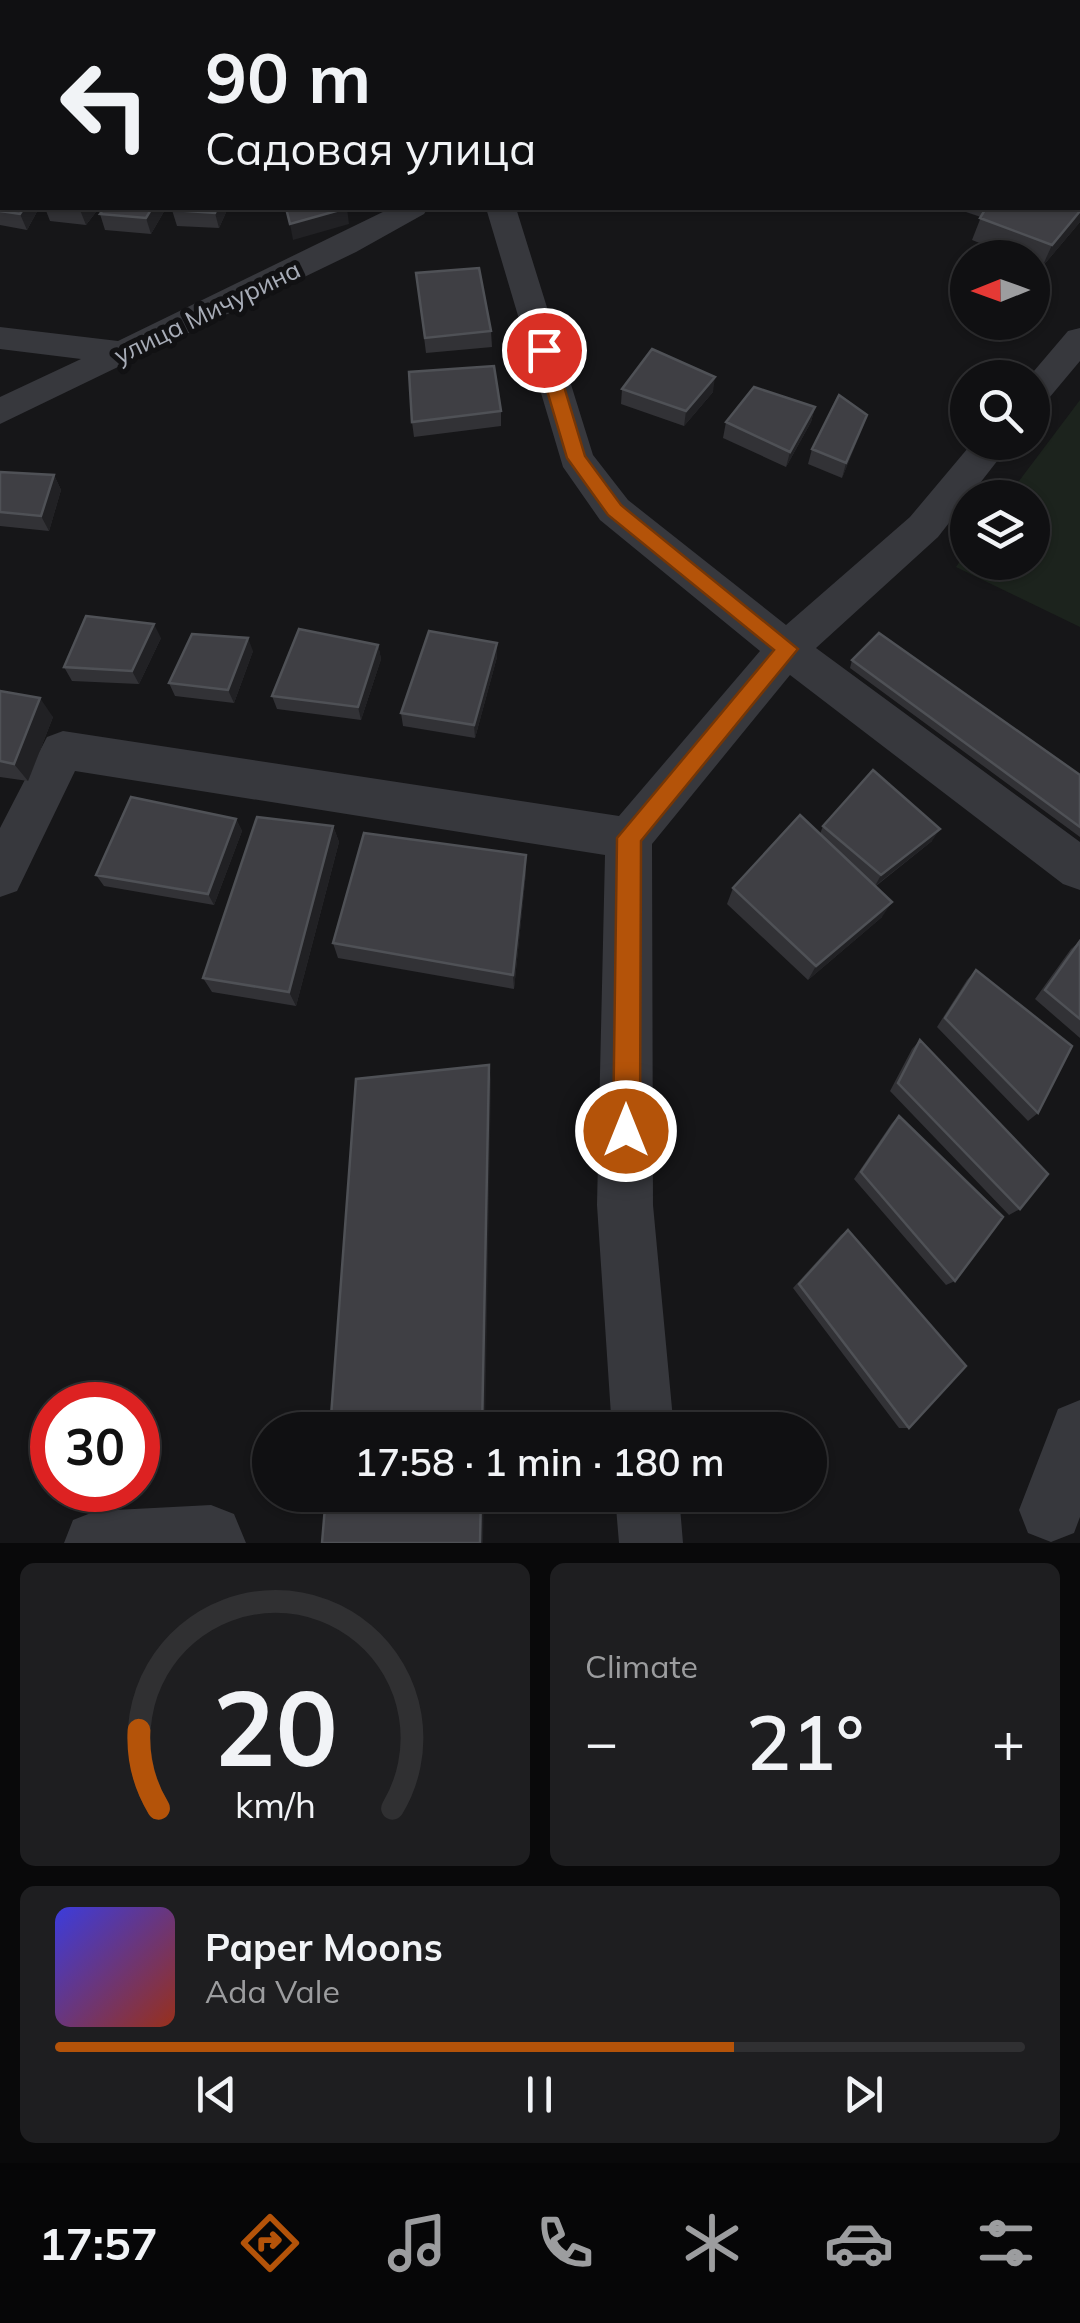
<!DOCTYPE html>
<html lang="en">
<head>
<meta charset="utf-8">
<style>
	:root { --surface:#101012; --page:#1e1e20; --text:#f1f3f6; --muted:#9c9d9f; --line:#303032; --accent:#b45309 }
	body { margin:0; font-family:Mulish,sans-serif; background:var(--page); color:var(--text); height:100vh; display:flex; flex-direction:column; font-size:38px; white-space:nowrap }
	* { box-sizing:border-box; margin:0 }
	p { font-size:32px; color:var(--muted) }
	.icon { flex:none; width:55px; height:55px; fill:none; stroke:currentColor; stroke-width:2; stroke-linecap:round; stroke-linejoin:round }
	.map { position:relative; height:1543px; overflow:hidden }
	.sheet { display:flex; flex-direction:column; gap:20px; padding:20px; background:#09090a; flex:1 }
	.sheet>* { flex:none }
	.hud { position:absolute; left:0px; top:0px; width:1080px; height:210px; box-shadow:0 2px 8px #0004,0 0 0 2px var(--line); background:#101012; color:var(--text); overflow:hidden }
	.needle { width:65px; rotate:269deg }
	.fabs { position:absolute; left:950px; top:240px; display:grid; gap:20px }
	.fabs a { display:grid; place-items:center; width:100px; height:100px; border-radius:50%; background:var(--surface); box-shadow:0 2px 8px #0004,0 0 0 2px var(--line); font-size:50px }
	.speed { position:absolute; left:30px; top:1382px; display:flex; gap:20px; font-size:50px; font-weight:700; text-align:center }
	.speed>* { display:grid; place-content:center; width:130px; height:130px; border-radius:50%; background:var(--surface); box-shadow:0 2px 8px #0004,0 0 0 2px var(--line); line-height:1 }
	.speed .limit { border:15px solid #d22; background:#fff; color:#111 }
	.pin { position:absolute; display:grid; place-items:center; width:85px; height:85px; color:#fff; margin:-42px; border:5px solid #fff; border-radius:50%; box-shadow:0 2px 10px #0007 }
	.me { position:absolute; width:110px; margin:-55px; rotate:0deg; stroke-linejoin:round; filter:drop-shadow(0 0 8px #0008) }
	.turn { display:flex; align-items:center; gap:35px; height:210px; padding:0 40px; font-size:45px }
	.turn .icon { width:130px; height:130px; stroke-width:2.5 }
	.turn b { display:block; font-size:70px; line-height:85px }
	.big { font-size:75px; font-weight:600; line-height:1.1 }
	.sheet .tile { flex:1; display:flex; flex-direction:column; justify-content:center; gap:15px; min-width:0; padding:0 35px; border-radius:15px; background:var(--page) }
	.sheet .dial { align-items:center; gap:0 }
	.dial svg { height:260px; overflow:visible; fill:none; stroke:var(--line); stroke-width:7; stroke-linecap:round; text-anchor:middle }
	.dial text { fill:var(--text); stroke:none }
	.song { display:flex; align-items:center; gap:30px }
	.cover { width:120px; height:120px; border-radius:15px; background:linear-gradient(135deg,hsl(240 70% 55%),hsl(10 70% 35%)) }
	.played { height:10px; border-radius:5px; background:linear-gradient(90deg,var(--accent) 70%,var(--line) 70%) }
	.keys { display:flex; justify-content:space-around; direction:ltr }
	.heat { display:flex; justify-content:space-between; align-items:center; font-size:55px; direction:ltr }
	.sheet .tiles { flex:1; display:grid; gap:20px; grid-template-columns:1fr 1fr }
	.tile:last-child { grid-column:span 2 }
	.trip { position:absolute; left:252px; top:1412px; width:575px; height:100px; border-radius:50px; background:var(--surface); box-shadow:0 2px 8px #0004,0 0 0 2px var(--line); font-weight:600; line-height:100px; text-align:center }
	.menu { display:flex; height:160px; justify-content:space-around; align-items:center; background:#060607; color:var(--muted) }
	.menu .icon { width:70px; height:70px }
	.menu .selected { color:var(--accent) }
	.menu b { font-size:45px; color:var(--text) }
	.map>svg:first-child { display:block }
</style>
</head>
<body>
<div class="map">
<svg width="1080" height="1543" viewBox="0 0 1080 1543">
	<rect width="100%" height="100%" fill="#161618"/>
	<!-- green -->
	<path fill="#1c231d" d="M1080,400V627L956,567L967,551L968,562H1032V498L1007,497Z"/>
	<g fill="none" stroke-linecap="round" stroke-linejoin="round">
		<!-- minor -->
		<path fill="#37383d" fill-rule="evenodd" d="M412,0H438L439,2H414Z
			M1080,19V35L1078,36V20Z
			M2,137V158L0,159V138Z
			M391,208H428L424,214L356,252L0,424V397L81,359L0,349V327L118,341Z
			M486,208H516L593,455L628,500L786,625L910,517L973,442H1012L938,537L816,648L1080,842V890L1063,884L790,675L652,844L653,1205L674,1430H612L597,1205L605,855L75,771L17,891L0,897V828L47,737L63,731L619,816L760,651L600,520L563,467Z
			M1080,328V361L1044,404L1032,408V378H1028L1068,331Z
			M1080,1400V1517L1074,1533L1051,1542L1028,1533L1019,1510L1058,1409Z
			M615,1495H679L683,1543H619Z
			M211,1505L234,1514L246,1543H64L73,1520L96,1511Z"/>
	</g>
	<!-- wall -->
	<path fill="#323236" d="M82,0H144L143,2H83Z
		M889,0H936L938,2H891Z
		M1019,0H1070L1069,2H1022Z
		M1080,87V128L1078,126V88Z
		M1080,130V222L1042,267L1032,263V258H1018L972,240L981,217L954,208H1078Z
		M0,173L2,178L39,208L27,230L0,225Z
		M45,208H99L86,225L50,221Z
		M166,208L151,234L105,230L100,214Z
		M174,208H228L219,228L177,226L172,210Z
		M416,273L491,331L492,347L426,353Z
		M622,389L713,392L684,426L621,404Z
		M815,407L811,422L786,467L723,438L726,422Z
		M501,411V426L414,437L412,422Z
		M867,415L842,478L808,464L812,449Z
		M0,472L54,475L61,490L49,531L0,526Z
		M161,638L139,684L72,681L64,667Z
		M497,643V657L475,738L403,726L401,713Z
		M378,645L381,659L361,720L277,709L272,696Z
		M253,651L234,703L175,696L169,683Z
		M852,660L1080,775V837L850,668Z
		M0,691L53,717L28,781L0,777Z
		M236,819L242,831L214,905L104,886L96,875Z
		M333,826L339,842L296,1006L212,992L203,978Z
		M823,826L932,841L876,886L882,917L808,980L727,904L733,888L820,834Z
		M526,855V872L514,989L338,958L333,943Z
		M1080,941V1038L1035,999L1071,949Z
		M976,970L1038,1113L1028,1121L937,1027L967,980Z
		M920,1040L1020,1209L1009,1215L890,1091L912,1049Z
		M899,1116L955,1281L946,1285L854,1179L892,1123Z
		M848,1230L909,1428H899L793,1288L841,1235Z"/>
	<!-- shaded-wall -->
	<path fill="#212124" d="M347,0H395V2H347Z
		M1043,0H1070L1069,2H1042Z
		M2,98V120L1,122L0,101Z
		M24,208H39L27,230L20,214Z
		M82,208H99L86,225L80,210Z
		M152,208H166L151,234L146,218Z
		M217,208H228L219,228L215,213Z
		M347,208L349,224L293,240L290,224Z
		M1080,211V222L1042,267L1052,245Z
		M715,377L713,392L684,426L686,411Z
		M815,407L811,422L786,467L790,452Z
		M867,415L862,430L842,478L846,463Z
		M54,475L61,490L49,531L41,516Z
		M154,624L161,638L139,684L132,671Z
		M248,638L253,651L234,703L228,690Z
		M497,643V657L475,738L474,725Z
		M378,645L381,659L361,720L358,707Z
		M40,698L53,717L28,781L14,764Z
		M236,819L242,831L214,905L208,894Z
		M333,826L339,842L296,1006L289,992Z
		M940,829L932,841L875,886L881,875Z
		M526,855V872L514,989L513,975Z
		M892,902L882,917L808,980L816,966Z
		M489,1065L491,1079L485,1430H482Z
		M481,1495H484L483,1543H480Z"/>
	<!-- building -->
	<path fill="#3f3f44" stroke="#4f5156" stroke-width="2.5" d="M459,0H494L495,2H460Z
		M854,0H881L883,2H856Z
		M906,0H936L938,2H909Z
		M974,0H1014L1002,2H977Z
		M0,81H2V98L0,101Z
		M1080,87V108L1078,107V88Z
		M1078,129L1080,130V176L1078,175Z
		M1078,175L1080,176V211L1052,245L980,218L986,208H1078Z
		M2,178V208H24L20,214L0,211V181Z
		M104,208H152L146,218L100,214Z
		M174,208H217L215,213L172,210Z
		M286,208H347L290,224Z
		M479,268L491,331L425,338L416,273Z
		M652,349L715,377L686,411L622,389Z
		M494,366L501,411L412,422L409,372Z
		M754,387L815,407L790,452L726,422Z
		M839,395L867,415L846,463L812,449Z
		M0,472L54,475L41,516L0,512Z
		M86,616L154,624L132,671L64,667Z
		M299,629L378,645L358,707L272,696Z
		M429,631L497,643L474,725L401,713Z
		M879,633L1080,775V827L852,660Z
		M192,634L248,638L228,690L169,683Z
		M0,691L40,698L14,764L0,761Z
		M873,770L940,829L881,875L823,826Z
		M131,797L236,819L208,894L96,875Z
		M800,815L892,902L816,966L733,888Z
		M257,817L333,826L289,992L203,978Z
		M364,833L526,855L513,975L333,943Z
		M1080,941V1019L1045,990Z
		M976,970L1072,1046L1038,1113L945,1018Z
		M920,1040L1048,1174L1020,1209L898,1083Z
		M489,1065L482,1430H330L356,1079Z
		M899,1116L1003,1217L955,1281L861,1172Z
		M848,1230L966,1366L909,1428L799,1284Z
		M326,1495H481L480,1543H322Z"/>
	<!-- route -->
	<path fill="#b45309" stroke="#753606" stroke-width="2.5" d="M544,345L553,350L585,456L621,505L798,649L641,841L640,1131L636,1141L626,1145L617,1141L613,1131L617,838L774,650L608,515L567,458L535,350Z"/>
	<g text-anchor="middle" stroke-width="10" stroke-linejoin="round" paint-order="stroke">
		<!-- far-street labels -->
		<g font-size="25" fill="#a8adb8" stroke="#111113">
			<text transform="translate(207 312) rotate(-26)" y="9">улица Мичурина</text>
		</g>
	</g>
</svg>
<div class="fabs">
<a><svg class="needle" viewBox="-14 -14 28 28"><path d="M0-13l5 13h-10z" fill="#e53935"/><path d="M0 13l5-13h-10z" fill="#9c9d9f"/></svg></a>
<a><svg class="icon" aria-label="search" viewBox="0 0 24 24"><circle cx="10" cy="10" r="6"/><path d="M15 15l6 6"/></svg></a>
<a><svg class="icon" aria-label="layers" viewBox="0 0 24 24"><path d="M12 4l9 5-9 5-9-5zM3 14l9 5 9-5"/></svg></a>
</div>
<div class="speed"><div class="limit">30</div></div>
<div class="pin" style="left:544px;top:350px;background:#d93025"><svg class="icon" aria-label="arrive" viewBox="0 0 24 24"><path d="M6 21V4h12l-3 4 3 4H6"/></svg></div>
<svg class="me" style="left:626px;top:1131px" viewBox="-20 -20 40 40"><circle r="17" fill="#b45309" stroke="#fff" stroke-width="3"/><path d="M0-11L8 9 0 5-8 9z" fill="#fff"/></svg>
<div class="trip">17:58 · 1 min · 180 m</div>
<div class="hud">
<div class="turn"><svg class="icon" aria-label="left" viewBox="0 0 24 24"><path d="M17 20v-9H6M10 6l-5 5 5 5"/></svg><div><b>90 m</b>Садовая улица</div></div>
</div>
</div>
<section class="sheet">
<div class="tiles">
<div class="tile dial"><svg viewBox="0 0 100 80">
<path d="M14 69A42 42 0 1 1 86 69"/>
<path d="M14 69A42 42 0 0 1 8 45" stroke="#b45309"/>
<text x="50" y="56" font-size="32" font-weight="700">20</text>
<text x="50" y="72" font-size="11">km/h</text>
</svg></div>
<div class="tile"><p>Climate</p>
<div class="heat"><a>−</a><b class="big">21°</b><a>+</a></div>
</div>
<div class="tile">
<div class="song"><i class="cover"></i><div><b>Paper Moons</b><p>Ada Vale</p></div></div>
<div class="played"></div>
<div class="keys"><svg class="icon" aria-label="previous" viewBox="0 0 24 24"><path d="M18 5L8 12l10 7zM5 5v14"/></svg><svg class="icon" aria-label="pause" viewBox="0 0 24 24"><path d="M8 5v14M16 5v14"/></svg><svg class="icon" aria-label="next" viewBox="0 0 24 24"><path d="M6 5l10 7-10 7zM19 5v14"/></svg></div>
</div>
</div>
</section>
<nav class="menu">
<b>17:57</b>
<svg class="icon selected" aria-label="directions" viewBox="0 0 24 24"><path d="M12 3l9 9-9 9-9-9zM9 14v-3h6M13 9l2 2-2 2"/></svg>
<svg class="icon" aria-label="music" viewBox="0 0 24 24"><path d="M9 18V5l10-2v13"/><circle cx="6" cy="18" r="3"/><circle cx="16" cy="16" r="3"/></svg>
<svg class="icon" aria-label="phone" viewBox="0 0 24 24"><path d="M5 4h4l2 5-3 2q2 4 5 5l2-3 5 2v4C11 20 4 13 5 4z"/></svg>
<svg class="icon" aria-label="climate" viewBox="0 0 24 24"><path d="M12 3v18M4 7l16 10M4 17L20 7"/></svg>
<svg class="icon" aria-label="car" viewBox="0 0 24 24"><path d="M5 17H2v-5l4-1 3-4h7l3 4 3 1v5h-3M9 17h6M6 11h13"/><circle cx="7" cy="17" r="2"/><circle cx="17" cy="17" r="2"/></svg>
<svg class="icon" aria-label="filters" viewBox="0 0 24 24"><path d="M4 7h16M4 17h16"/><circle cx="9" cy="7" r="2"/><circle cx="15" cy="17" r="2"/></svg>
</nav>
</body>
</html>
